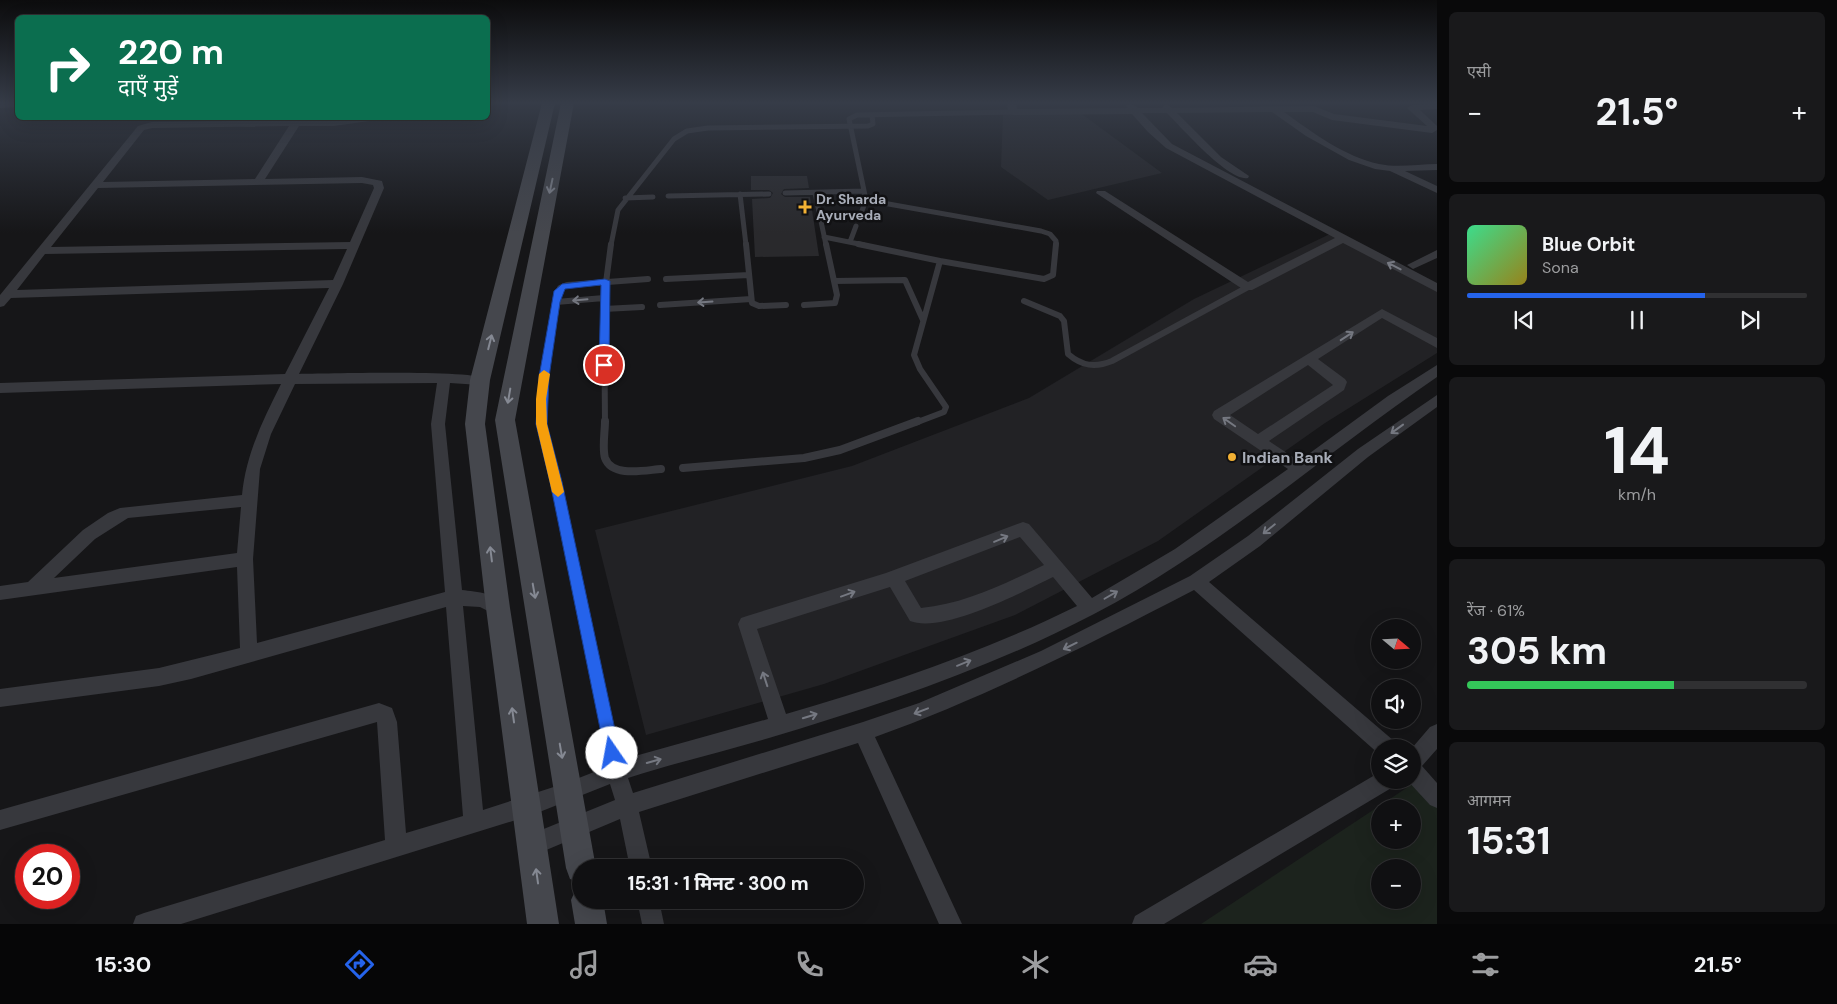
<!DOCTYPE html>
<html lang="hi">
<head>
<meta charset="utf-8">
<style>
	:root { --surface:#101012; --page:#19191b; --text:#f1f3f6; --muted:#9c9d9f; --line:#303032; --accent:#2563eb }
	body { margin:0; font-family:"DM Sans","Noto Sans Devanagari",sans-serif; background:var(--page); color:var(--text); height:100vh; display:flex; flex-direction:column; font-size:19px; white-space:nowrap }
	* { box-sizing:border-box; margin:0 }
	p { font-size:16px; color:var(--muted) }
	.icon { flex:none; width:28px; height:28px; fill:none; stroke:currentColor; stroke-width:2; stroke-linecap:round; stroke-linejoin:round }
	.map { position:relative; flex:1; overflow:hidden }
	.sheet { display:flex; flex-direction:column; gap:12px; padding:12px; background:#09090a; width:400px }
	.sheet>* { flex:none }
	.top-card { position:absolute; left:15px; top:15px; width:475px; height:105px; border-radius:8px; box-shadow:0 5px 20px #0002,0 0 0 1px var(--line); background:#0b6e4f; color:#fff; overflow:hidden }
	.needle { width:32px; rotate:109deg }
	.tools { position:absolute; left:1371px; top:619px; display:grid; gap:10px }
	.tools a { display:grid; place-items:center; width:50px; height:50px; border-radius:50%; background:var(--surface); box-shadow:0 5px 20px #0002,0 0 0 1px var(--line); font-size:25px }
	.speed { position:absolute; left:15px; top:844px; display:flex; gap:10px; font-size:25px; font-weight:700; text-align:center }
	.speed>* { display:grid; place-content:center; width:65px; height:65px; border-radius:50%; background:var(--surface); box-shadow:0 5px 20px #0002,0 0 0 1px var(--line); line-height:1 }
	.speed .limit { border:8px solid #d22; background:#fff; color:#111 }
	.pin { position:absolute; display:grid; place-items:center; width:42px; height:42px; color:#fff; margin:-21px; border:2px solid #fff; border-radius:50%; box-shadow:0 1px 5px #0007 }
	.me { position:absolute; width:55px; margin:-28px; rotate:348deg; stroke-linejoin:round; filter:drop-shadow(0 0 4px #0008) }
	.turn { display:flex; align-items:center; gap:18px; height:105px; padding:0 20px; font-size:22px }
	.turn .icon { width:65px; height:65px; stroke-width:2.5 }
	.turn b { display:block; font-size:35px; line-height:42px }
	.big { font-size:38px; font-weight:700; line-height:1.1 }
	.sheet .card { flex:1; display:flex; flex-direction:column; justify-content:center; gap:8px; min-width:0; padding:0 18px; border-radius:8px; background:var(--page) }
	.sheet .dial { align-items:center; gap:0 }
	.dial b { font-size:65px; line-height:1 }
	.song { display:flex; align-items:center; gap:15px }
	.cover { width:60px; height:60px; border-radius:8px; background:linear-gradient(135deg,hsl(150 70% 55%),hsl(50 70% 35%)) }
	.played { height:5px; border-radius:2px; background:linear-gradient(90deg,var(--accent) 70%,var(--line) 70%) }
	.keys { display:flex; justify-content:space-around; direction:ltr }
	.heat { display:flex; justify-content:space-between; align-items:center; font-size:28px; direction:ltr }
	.charge { height:8px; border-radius:4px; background:linear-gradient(90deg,#34c759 61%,var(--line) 0) }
	.trip { position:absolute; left:572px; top:859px; width:292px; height:50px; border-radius:25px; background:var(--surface); box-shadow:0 5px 20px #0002,0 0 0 1px var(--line); font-weight:700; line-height:50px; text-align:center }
	.dock { display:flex; height:80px; justify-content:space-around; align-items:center; background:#060607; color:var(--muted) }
	.dock .icon { width:35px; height:35px }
	.dock .current { color:var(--accent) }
	.dock b { font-size:22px; color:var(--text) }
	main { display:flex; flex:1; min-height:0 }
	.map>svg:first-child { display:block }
</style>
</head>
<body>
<main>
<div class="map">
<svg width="1437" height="924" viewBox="0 0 1437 924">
	<rect width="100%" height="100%" fill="#161618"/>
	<!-- built -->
	<path fill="#222225" d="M1079,112L1162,173L1048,200L1001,167L1003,113Z
		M1330,234L1437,289V353L1325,423L1158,541L1015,615L824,684L646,735L595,530L852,466L1029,398L1194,299Z"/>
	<!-- green -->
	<path fill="#1c231d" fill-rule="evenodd" d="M1420,779L1437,800V924H1201ZM1380,808H1412V840H1380ZM1380,868H1412V900H1380Z"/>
	<!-- building -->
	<path fill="#29292c" d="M751,176H807L809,188L784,189L781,194L785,197H810L819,256L755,257L752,199L770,198L773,193L769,190H751Z"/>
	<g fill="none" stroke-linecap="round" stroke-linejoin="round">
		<!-- service-far3 -->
		<path stroke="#37383d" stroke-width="5" d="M1013,112L857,115L849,119L866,200L1041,231L1050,234L1056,241V245
			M785,193L864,191
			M815,193L826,245
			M740,194L746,245
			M668,196L769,194
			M625,198L653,197
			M860,216L866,200
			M824,237L864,245
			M850,242L856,226
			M611,245L618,210L674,139L687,131L708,128L868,126L873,124L872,115"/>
		<!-- service-far2 -->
		<path stroke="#37383d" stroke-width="6" d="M746,244L752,303L759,306L786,305
			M858,244L940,261
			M666,279L749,275
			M834,281L905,280L923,320
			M1024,301L1060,316L1064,321L1068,354C1082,366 1095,368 1112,361L1248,287
			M556,302L604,298
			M660,305L751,299
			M804,305L835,303L837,295L826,244
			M604,309L642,307
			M542,423L544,377L560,288L567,285L648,279
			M605,423L604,298L611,244
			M915,423L944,412L946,407L920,369L914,355L940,261L1044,279L1053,275L1056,244"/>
		<!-- service-far1 -->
		<path stroke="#37383d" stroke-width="8" d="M542,421L590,645
			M605,421C605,432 602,448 605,458C612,478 646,470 661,469
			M683,468L804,458L840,450L918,421"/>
		<!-- service -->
		<path stroke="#37383d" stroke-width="10" d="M589,644L616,773"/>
		<!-- minor -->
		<path fill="#37383d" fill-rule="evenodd" d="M0,103H18V107L0,108Z
			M1007,103H1016L1017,109L1128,108L1126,106L1130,103L1138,108H1162L1166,104L1172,108L1314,106L1334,114L1427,126L1407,108L1412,105L1437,103V109L1420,110L1437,126V130L1432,133L1332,120L1313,112H1284C1312,132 1345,157 1379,164C1398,168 1418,164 1437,164V170L1405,171L1437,186V193L1390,171L1375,169L1349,160L1306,136L1272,112L1177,113L1221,157L1249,176L1248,178C1229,182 1181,127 1167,113H1142L1172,144L1437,283V292L1343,243L1252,290H1244L1096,193L1097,191H1105L1248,282L1335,238L1166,148L1148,132L1132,114L1013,115L1008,112Z
			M353,118H374L369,121L334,126H299L265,179L362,177L382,181L384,188L343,284L299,374C322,374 480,369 487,380L480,385L450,383L445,424L462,590C476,592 500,593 507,608L504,613L498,616L480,607L463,606L483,810L566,783L635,756L768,719L738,624L741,618L747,616L886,573L1023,522L1029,524L1092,598L1175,549L1288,469L1214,419L1212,415L1214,411L1382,309L1437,338V348L1382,318L1318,359L1345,379L1347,382L1344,390L1269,441L1299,461L1388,396L1437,365V377C1323,455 1217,550 1094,614C991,668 880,705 769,738C722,752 674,763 628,778L633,793L863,722L919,703L1041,651L1190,576L1248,536L1358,449L1437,395V407L1368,457L1260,546L1209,582L1394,741L1397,748H1380V755L1194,590C1090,644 986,697 875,737L962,924H939L858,743L639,812L652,868H630L620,819L532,856L524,853L521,845L524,837L615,800L610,784L532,815L181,924H133L136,916L144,913L385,840L377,722L0,830V810L379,703L392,708L397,722L406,833L463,816L446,607L191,679L159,686L0,707V689L159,668L240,648L237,567L0,600V586L28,582L83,530L108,513L120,508L242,495C246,454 263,420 281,384L0,393V383L285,374L329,288L11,298L4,306L0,307V295L138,126L152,122L334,120ZM289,126L255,179L103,182L144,130L152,128ZM362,183L373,185L374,188L350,242L51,247L98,188ZM347,249L333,280L17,290L45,254ZM1308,365L1333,385L1258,434L1230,415ZM437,383L431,424L445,592L257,643L253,559L260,469L271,434L295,384ZM241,507L237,553L54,578L95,539L128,518ZM1020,537L1044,565C1004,584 965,604 921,608L905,581ZM1053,577L1077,606C984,652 886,685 786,714L757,629L890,587L910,621C943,634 1022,592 1053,577Z
			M1437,250V258L1413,269L1407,265Z
			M1437,724V749L1422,766L1437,783V808L1430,805L1407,780H1412V748L1430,727Z
			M1380,772V780H1396L1393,787L1164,924H1132L1135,916Z
			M637,900H659L664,924H642Z"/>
		<!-- secondary -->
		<path fill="#45474d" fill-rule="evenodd" d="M542,103H555L490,380L485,424L510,608L559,924H527L486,608L465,424L470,380Z
			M561,103H574L515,420L596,868H581V883L570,879L566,868L495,420Z
			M581,887V900H603L607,924H575L571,900L576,889Z"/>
	</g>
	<!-- one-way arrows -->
	<defs><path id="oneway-shaft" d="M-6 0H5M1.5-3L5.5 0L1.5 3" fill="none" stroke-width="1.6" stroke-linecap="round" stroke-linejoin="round" transform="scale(1.25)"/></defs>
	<g stroke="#858993">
		<use href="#oneway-shaft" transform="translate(551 186) rotate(102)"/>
		<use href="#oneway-shaft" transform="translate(490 342) rotate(-76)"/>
		<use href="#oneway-shaft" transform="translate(509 396) rotate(100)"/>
		<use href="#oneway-shaft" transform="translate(491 554) rotate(-97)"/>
		<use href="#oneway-shaft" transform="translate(534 591) rotate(80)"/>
		<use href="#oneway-shaft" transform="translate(513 715) rotate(-98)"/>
		<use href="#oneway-shaft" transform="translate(561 751) rotate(80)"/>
		<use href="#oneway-shaft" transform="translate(537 876) rotate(-98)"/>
	</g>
	<g stroke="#757881">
		<use href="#oneway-shaft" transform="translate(1394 266) rotate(-153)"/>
		<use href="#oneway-shaft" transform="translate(580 300) rotate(175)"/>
		<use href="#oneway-shaft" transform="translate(705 302) rotate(176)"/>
		<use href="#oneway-shaft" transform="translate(1347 336) rotate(-33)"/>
		<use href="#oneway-shaft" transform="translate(1229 422) rotate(-145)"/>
		<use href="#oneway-shaft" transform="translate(1397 429) rotate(144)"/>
		<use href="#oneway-shaft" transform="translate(1269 529) rotate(141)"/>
		<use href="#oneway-shaft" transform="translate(1001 539) rotate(-23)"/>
		<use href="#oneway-shaft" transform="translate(848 594) rotate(-20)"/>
		<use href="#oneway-shaft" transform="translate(1111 595) rotate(-30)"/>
		<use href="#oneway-shaft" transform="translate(1070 646) rotate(154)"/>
		<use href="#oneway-shaft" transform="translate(964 663) rotate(-22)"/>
		<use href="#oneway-shaft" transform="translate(765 679) rotate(-108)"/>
		<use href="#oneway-shaft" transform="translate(921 711) rotate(159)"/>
		<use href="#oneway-shaft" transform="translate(810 716) rotate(-17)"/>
		<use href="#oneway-shaft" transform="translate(654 761) rotate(-16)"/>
	</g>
	<!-- sky -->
	<linearGradient id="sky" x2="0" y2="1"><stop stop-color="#0c0c0d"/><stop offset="0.44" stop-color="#363c48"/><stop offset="1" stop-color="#363c48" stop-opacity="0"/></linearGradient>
	<rect width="1437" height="233" fill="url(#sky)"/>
	<!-- route -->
	<path fill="#2563eb" stroke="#184099" d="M605,279L610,281L609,365L604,368L599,365L601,285L565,289L560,302L549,377L547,424L562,482L620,753L617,758L612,761L607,758L605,753L550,482L536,424L539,377L554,291L562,284Z"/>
	<!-- slow -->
	<path fill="#f59e0b" d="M544,370L550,374L546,399L547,424L564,492L558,497L552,492L536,424V399L539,374Z"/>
	<!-- markers -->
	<g fill="#f2b134" stroke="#111113" stroke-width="2">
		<path d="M802.5 199.5h5v5h5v5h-5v5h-5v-5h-5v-5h5z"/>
		<circle cx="1232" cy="457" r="5"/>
	</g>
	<g text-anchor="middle" stroke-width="5" stroke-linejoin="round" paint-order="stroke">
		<!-- far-poi labels -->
		<g font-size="14" font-weight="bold" fill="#a8adb8" stroke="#111113" text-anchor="start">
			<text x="816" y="204">Dr. Sharda<tspan x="816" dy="16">Ayurveda</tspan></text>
		</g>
		<!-- poi labels -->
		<g font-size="16" font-weight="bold" fill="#a8adb8" stroke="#111113" text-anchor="start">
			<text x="1242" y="463">Indian Bank</text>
		</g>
	</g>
</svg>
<div class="tools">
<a><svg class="needle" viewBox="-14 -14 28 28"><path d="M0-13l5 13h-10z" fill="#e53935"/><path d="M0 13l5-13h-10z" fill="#9c9d9f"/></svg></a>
<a><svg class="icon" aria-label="sound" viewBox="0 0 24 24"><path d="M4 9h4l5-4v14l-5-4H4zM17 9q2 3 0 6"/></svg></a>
<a><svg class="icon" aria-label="layers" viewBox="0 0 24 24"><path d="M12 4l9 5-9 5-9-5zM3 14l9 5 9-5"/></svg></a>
<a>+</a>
<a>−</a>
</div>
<div class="speed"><div class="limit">20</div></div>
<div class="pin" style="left:604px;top:365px;background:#d93025"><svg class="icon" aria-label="arrive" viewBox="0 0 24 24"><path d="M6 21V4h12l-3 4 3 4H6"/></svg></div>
<svg class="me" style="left:612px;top:753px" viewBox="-20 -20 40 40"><circle r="19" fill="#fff"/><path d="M0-13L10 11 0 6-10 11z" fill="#2563eb"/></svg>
<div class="trip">15:31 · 1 मिनट · 300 m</div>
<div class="top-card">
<div class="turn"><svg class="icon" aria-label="right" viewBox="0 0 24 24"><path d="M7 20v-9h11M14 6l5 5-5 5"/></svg><div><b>220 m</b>दाएँ मुड़ें</div></div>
</div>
</div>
<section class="sheet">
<div class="card"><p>एसी</p>
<div class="heat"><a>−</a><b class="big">21.5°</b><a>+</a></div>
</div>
<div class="card">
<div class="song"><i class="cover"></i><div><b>Blue Orbit</b><p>Sona</p></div></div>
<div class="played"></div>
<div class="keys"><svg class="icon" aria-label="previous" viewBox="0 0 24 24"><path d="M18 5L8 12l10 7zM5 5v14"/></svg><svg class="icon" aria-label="pause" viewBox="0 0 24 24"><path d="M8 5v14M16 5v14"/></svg><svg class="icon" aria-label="next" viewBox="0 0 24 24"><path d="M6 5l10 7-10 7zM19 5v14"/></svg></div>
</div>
<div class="card dial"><b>14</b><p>km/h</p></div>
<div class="card"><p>रेंज · 61%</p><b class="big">305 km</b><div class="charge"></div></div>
<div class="card"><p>आगमन</p><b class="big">15:31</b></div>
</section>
</main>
<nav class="dock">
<b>15:30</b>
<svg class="icon current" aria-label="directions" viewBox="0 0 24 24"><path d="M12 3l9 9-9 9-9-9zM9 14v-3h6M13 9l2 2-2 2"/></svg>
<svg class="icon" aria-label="music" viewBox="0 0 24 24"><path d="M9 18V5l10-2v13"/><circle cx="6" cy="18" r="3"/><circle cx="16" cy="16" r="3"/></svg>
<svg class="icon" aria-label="phone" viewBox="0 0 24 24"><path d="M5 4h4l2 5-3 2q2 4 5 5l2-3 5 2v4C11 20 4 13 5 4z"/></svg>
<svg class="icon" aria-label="climate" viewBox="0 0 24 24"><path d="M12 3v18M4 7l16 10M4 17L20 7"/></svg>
<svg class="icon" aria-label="car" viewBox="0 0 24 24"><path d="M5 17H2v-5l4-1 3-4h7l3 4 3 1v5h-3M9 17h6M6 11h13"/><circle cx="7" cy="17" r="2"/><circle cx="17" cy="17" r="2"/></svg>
<svg class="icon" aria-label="filters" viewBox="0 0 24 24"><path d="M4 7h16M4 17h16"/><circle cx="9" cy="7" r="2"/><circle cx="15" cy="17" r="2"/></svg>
<b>21.5°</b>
</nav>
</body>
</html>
